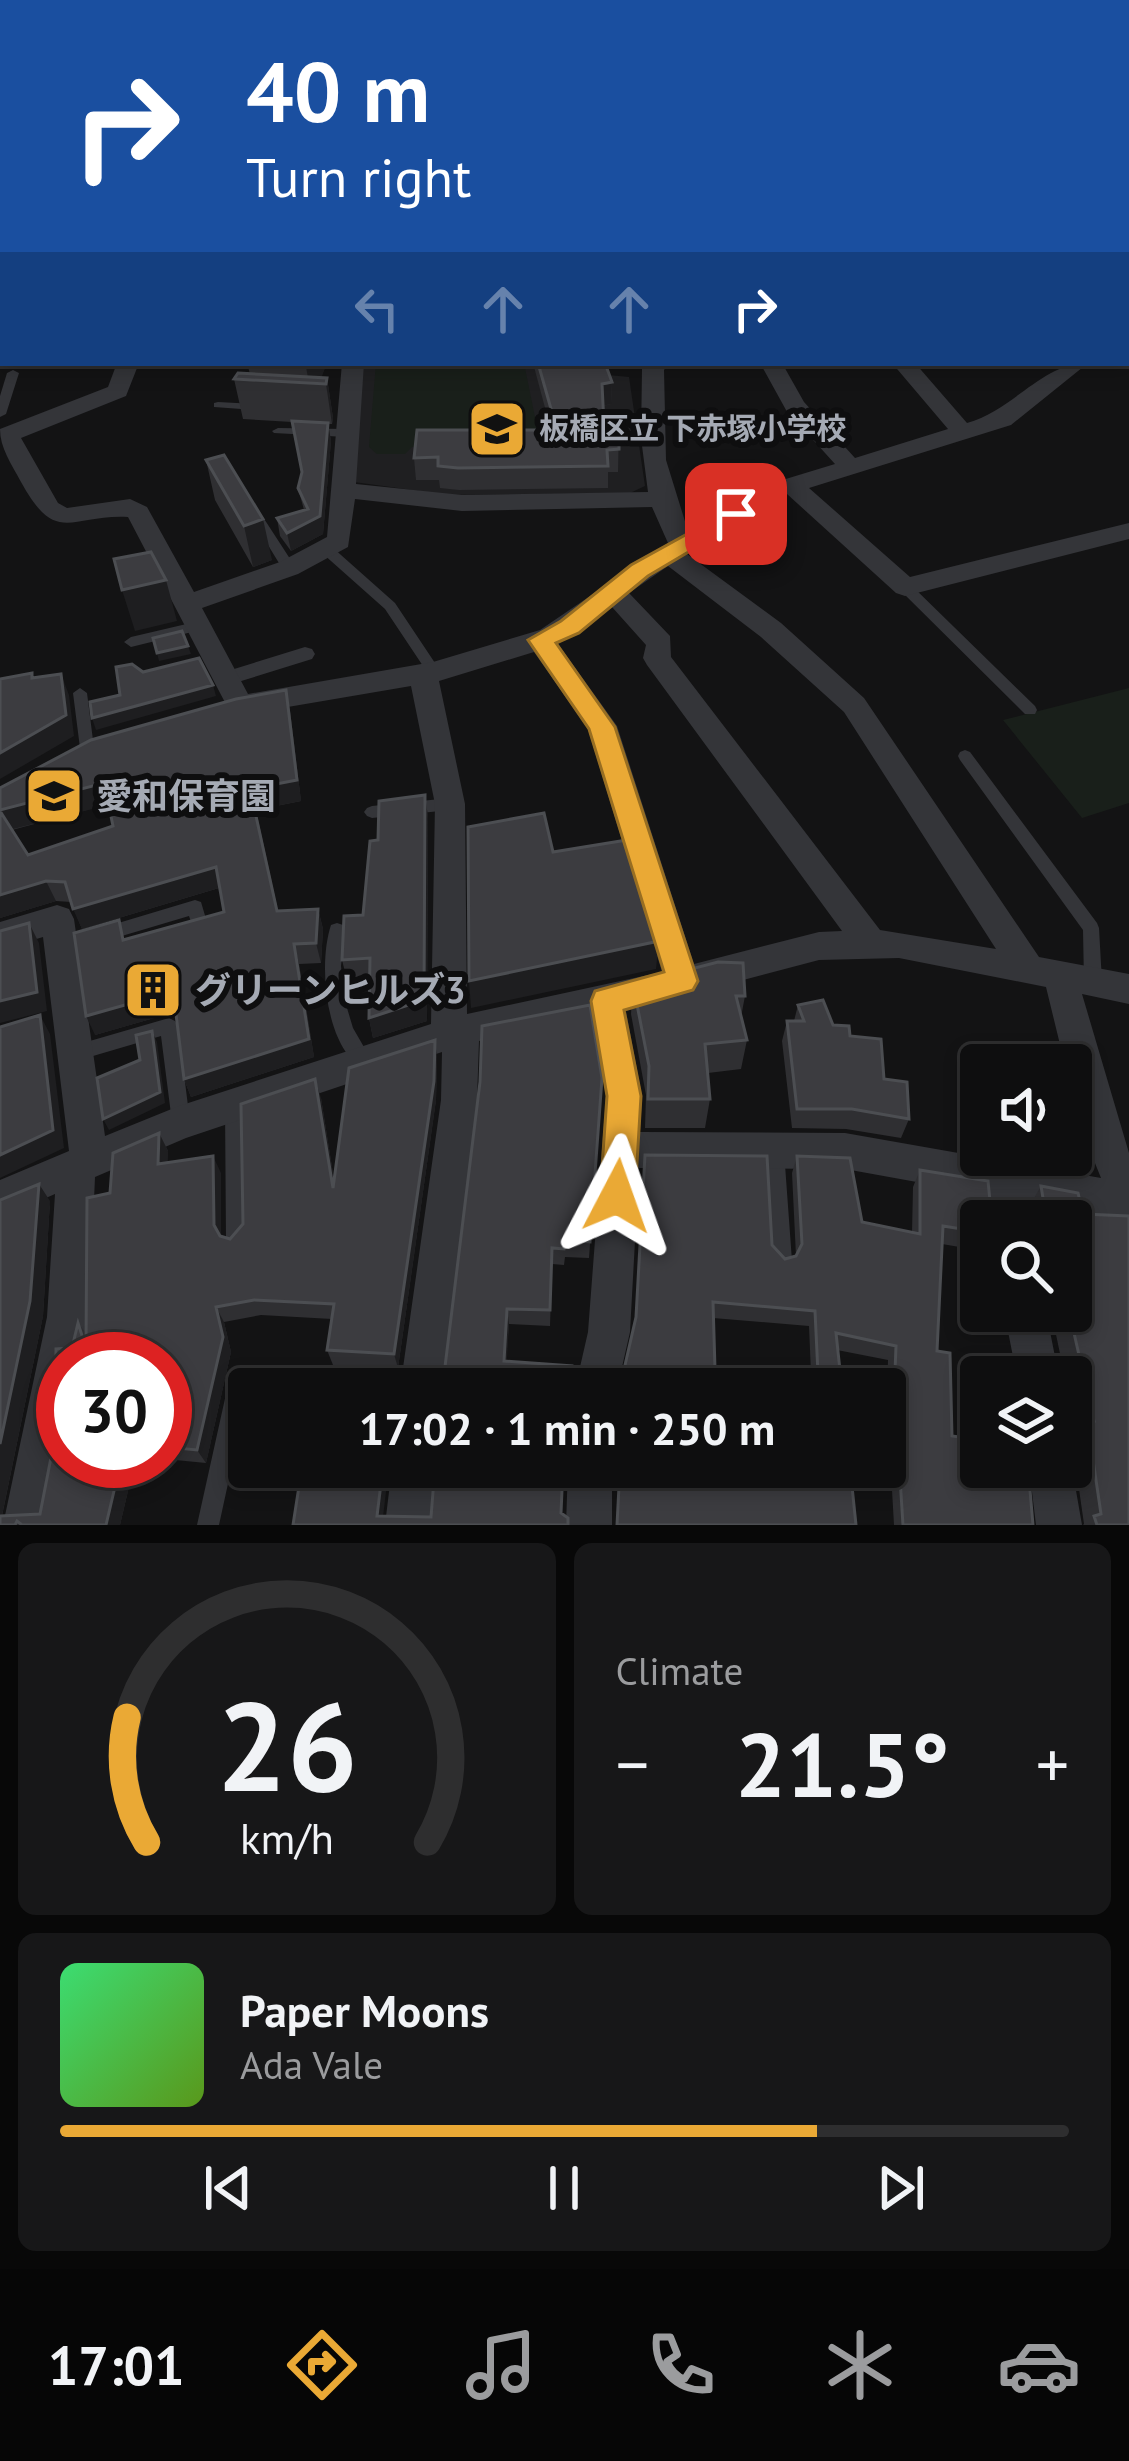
<!DOCTYPE html>
<html lang="en">
<head>
<meta charset="utf-8">
<style>
	:root { --surface:#0e0e0f; --page:#171718; --text:#f1f3f6; --muted:#9b9c9e; --line:#2e2e2f; --accent:#eaa935 }
	body { margin:0; font-family:"PT Sans","Noto Sans JP",sans-serif; background:var(--page); color:var(--text); height:100vh; display:flex; flex-direction:column; font-size:45px; white-space:nowrap }
	* { box-sizing:border-box; margin:0 }
	p { font-size:39px; color:var(--muted) }
	.icon { flex:none; width:66px; height:66px; fill:none; stroke:currentColor; stroke-width:2; stroke-linecap:round; stroke-linejoin:round }
	.map { position:relative; height:1525px; overflow:hidden }
	.panel { display:flex; flex-direction:column; gap:18px; padding:18px; background:#080808; flex:1 }
	.panel>* { flex:none }
	.hud { position:absolute; left:0px; top:0px; width:1131px; height:366px; box-shadow:0 6px 18px #0003,0 0 0 3px var(--line); background:#1a4fa0; color:#fff; overflow:hidden }
	.controls { position:absolute; left:960px; top:1044px; display:grid; gap:24px }
	.controls a { display:grid; place-items:center; width:132px; height:132px; border-radius:12px; background:var(--surface); box-shadow:0 6px 18px #0003,0 0 0 3px var(--line); font-size:60px }
	.speed { position:absolute; left:36px; top:1332px; display:flex; gap:24px; font-size:60px; font-weight:700; text-align:center }
	.speed>* { display:grid; place-content:center; width:156px; height:156px; border-radius:50%; background:var(--surface); box-shadow:0 6px 18px #0003,0 0 0 3px var(--line); line-height:1 }
	.speed .limit { border:18px solid #d22; background:#fff; color:#111 }
	.pin { position:absolute; display:grid; place-items:center; width:102px; height:102px; color:#fff; margin:-51px; border-radius:24px; box-shadow:0 6px 18px #0006 }
	.me { position:absolute; width:132px; margin:-66px; rotate:4deg; stroke-linejoin:round; filter:drop-shadow(0 0 9px #0008) }
	.turn { display:flex; align-items:center; gap:42px; height:252px; padding:0 48px; font-size:54px }
	.turn .icon { width:156px; height:156px; stroke-width:2.5 }
	.turn b { display:block; font-size:84px; line-height:102px }
	.lanes { display:flex; align-items:center; height:114px; padding:0 48px; background:#0003; justify-content:center; gap:60px; direction:ltr }
	.lanes .off { opacity:.35 }
	.big { font-size:90px; font-weight:700; line-height:1.1 }
	.panel .widget { flex:1; display:flex; flex-direction:column; justify-content:center; gap:18px; min-width:0; padding:0 42px; border-radius:18px; background:var(--page) }
	.panel .dial { align-items:center; gap:0 }
	.dial svg { height:312px; overflow:visible; fill:none; stroke:var(--line); stroke-width:7; stroke-linecap:round; text-anchor:middle }
	.dial text { fill:var(--text); stroke:none }
	.song { display:flex; align-items:center; gap:36px }
	.cover { width:144px; height:144px; border-radius:18px; background:linear-gradient(135deg,hsl(140 70% 55%),hsl(90 70% 35%)) }
	.played { height:12px; border-radius:6px; background:linear-gradient(90deg,var(--accent) 75%,var(--line) 75%) }
	.keys { display:flex; justify-content:space-around; direction:ltr }
	.heat { display:flex; justify-content:space-between; align-items:center; font-size:66px; direction:ltr }
	.panel .tiles { flex:1; display:grid; gap:18px; grid-template-columns:1fr 1fr }
	.widget:last-child { grid-column:span 2 }
	.trip { position:absolute; left:228px; top:1368px; width:678px; height:120px; border-radius:12px; background:var(--surface); box-shadow:0 6px 18px #0003,0 0 0 3px var(--line); font-weight:700; line-height:120px; text-align:center }
	.tabs { display:flex; height:192px; justify-content:space-around; align-items:center; background:#060606; color:var(--muted) }
	.tabs .icon { width:84px; height:84px }
	.tabs .current { color:var(--accent) }
	.tabs b { font-size:54px; color:var(--text) }
	.map>svg:first-child { display:block }
</style>
</head>
<body>
<div class="map">
<svg width="1129" height="1525" viewBox="0 0 1129 1525">
	<rect width="100%" height="100%" fill="#131314"/>
	<!-- built -->
	<path fill="#1f1f21" d="M362,363H603L608,375L629,377L645,486L630,493L449,495L354,482Z"/>
	<!-- green -->
	<path fill="#191f1a" d="M376,363H524L541,447H412L405,454H377L369,447Z
		M1129,688V803L1082,818L1003,720Z"/>
	<g fill="none" stroke-linecap="round" stroke-linejoin="round">
		<!-- service -->
		<path fill="#343539" fill-rule="evenodd" d="M967,0H975V1L970,3Z
			M1037,1H1060L1064,3H1033Z
			M1128,191H1129V197H1128Z
			M3,247V253L0,254V248Z
			M13,370L19,373L6,414L0,417V396L7,373Z
			M218,402L255,404L261,407L255,410L214,407V403Z
			M278,428L346,429L352,433L346,437L274,433L272,431Z
			M255,510L259,511L296,568L294,571L289,572L282,568L249,514Z
			M327,546L332,547L395,603L441,672L439,675H429L385,609L322,553L321,550Z
			M905,583L910,584L1035,706L1037,710L1035,714H1025L900,590L898,587Z
			M195,622L202,627L200,630L131,647L124,642L131,637Z
			M80,688L87,693L94,748L87,753L80,748L73,693Z
			M965,750L970,752L1097,923L1099,928L1102,982L1099,987L1093,989L1087,987L1084,982L1083,930L960,760L958,756L960,752Z
			M450,798L455,800L458,804L455,808L450,810L372,818L367,816L364,812L367,808L372,806Z
			M195,900L201,902L209,929L207,934L201,936L195,934L189,916L105,941L99,939L97,934L99,929L105,927Z
			M337,923L343,925L345,930L341,966L344,998L353,1028L372,1061L369,1067L363,1069C325,1046 318,964 331,925Z
			M169,1018L175,1021L178,1026L190,1122L188,1128L181,1131L174,1128L172,1122L161,1036L76,1061L70,1059L67,1053L70,1047L76,1045Z
			M234,1098L241,1100L243,1106L246,1241L243,1248L236,1251L229,1248L226,1241L225,1106L227,1100Z
			M775,1142L782,1145L784,1151L792,1261L789,1268L782,1271L775,1268L772,1261L766,1151L768,1145Z
			M241,1365L331,1369L339,1372L342,1380L339,1388L335,1389L249,1387L219,1525H197L230,1376L234,1369Z"/>
		<!-- pedestrian -->
		<path fill="#343539" fill-rule="evenodd" d="M305,647L312,649L315,654L312,659L225,686L215,679L218,674Z"/>
		<!-- minor -->
		<path fill="#343539" fill-rule="evenodd" d="M1128,14H1129V24H1128Z
			M3,86V98L0,99V87Z
			M1128,100H1129V110H1128Z
			M1128,131H1129V142H1128Z
			M1128,251H1129V264H1128Z
			M3,281V300L0,301V282Z
			M1129,322V335H1128V322Z
			M117,363H139L126,396L21,438L58,503L67,508L130,499L147,507L194,592L280,562L327,537L342,363H364L356,484L462,495L648,492L641,438L642,369L646,363H669L664,370L666,460L688,531L766,485L835,464L786,410L760,363H782L804,402L855,458L948,429L892,363H915L967,423C1015,409 1042,363 1088,363L1011,425L809,488L910,577L1129,523V539L905,596L896,593L787,494L687,554L781,623L864,698L1039,957L1129,974V1004L1082,994L1129,1153V1221L1023,1201L1028,1221H988L983,1194L845,1169L639,1168L630,1332L617,1389H575L588,1332L606,1096L593,1019L479,1041L477,1100L442,1389H400L441,1100L442,1052L186,1138L95,1177L89,1317L81,1359H63V1450L49,1525H3L47,1317L55,1194L0,1218V1180L69,1151L43,937L0,950V922L57,905L69,909L74,919L105,1136L179,1106L431,1024L435,804L411,686L240,715L230,712L128,517C70,514 57,547 21,482C11,463 0,448 0,429L108,387ZM355,499L462,511L652,507L668,543L540,630L433,662L248,694L202,608L298,574L348,547ZM668,566L761,637L844,712L996,949L880,930L671,657L670,636L629,593ZM612,607L646,645L643,658L647,665L842,931L819,932L694,964L617,726L558,644ZM534,652L588,729L662,972L467,1014L465,804L439,681ZM899,958L1046,987L1065,1065H1071L1080,1126L1101,1178L845,1133L640,1132L642,1096L626,1011L819,960Z
			M1004,1311H1046L1059,1377H1017Z
			M1071,1462L1082,1525H1036L1029,1467H1071Z
			M392,1467H436L431,1525H385Z
			M568,1467H612V1525H566Z"/>
		<!-- secondary -->
		<path fill="#424449" fill-rule="evenodd" d="M16,0H162L14,3Z"/>
	</g>
	<!-- wall -->
	<path fill="#2f2f32" fill-rule="evenodd" d="M186,0H392V3H185Z
		M529,0H827V3H529Z
		M247,363H327L321,377L327,378L333,418L332,424H328L331,441L323,534L291,551L280,536L277,518L304,510L298,488L302,473L292,422L243,419L234,379L250,374Z
		M533,363H605L612,382L611,404L603,406L604,425H619L618,472H608V488L459,490L440,488L439,480H416L414,458L551,430Z
		M206,460L272,560L253,567L215,500Z
		M286,690L290,711L301,801L256,810L278,911L318,909L323,929L321,963L299,964L314,1057L191,1097L184,1079L176,1017L168,1014L95,1035L127,939L224,912L219,888L82,929L71,902L56,901L0,918V788ZM109,804L113,826L28,855L12,830Z
		M425,795L428,817L427,1021L373,1038L369,1018V979L347,980L342,960L363,915L378,840Z
		M633,984L745,996L741,1017L747,1040L741,1069L708,1073L710,1099L705,1128H645L646,1095L631,1014Z
		M798,1005L850,1036L884,1079L909,1119L901,1138L846,1129L792,1128L782,1041L787,1021H794Z
		M437,1058L436,1100L398,1368L333,1365L327,1350L332,1319L261,1315L224,1322L231,1352L206,1463L165,1459V1359L63,1461H135L120,1525H0L50,1201L43,1316L2,1516L40,1514L78,1323L86,1333L110,1193L159,1133L168,1151L167,1163L221,1173V1236L230,1239L243,1224L321,1098L334,1180Z
		M602,1078L589,1258L565,1257L564,1265L552,1264L550,1326L509,1324L506,1361L572,1378L439,1379L444,1375Z
		M1009,1155H1051L1046,1164L1010,1157Z
		M797,1156L862,1222L912,1233L913,1187L920,1170L981,1221V1242L977,1250L942,1244L937,1351L952,1436L1033,1525H894L892,1490L883,1489L885,1467L888,1360L837,1350L842,1389H622L772,1245L785,1259L796,1256L792,1173ZM713,1318L809,1326L811,1373L715,1369Z
		M1041,1186L1078,1193L1083,1214L1129,1216V1525H1083L1084,1524L1075,1461L1071,1459V1430L1076,1425L1071,1402V1377H1065L1051,1311H1071V1221H1026L1030,1214L1029,1207Z"/>
	<!-- shaded-wall -->
	<path fill="#1e1e20" d="M308,363H327L319,384L309,383L306,367Z
		M327,378L333,418L332,424L326,384Z
		M612,382L611,404L602,406V384Z
		M328,423L331,441L323,534L291,551L287,533L320,516Z
		M263,519L272,560L253,567L244,526Z
		M166,580L177,621L135,631L122,590Z
		M188,646L191,654L159,661L157,653Z
		M61,674L69,695L74,736L0,779V753Z
		M213,685L216,696L96,730L92,718Z
		M286,690L290,711L301,801L256,810L282,931L250,789Z
		M104,783L112,804L9,830L0,810Z
		M425,795L428,817L427,1021L373,1038L369,1018Z
		M216,867L222,887L82,929L73,909Z
		M46,881L56,901L0,918V895Z
		M318,909L323,929L321,963L316,943Z
		M29,923L39,943L47,1011L0,1023V1001Z
		M659,941L656,969L471,1008L469,981Z
		M294,944L299,964L314,1057L191,1097L184,1079Z
		M160,995L168,1014L95,1035L86,1016Z
		M40,1015L50,1034L64,1148L0,1178V1155Z
		M152,1031L157,1042L165,1103L109,1130L103,1119L160,1092Z
		M435,1040L437,1058L436,1100L398,1368L394,1354Z
		M315,1079L321,1098L338,1205L333,1188Z
		M159,1133L168,1151L167,1182L158,1164Z
		M213,1156L221,1173V1241L214,1225Z
		M39,1184L50,1201L43,1316L0,1525V1444Z
		M216,1307L224,1322L231,1352L206,1463L197,1450Z
		M507,1309L509,1324L506,1375L504,1361Z
		M121,1461H135L120,1525H106Z
		M383,1467H389L382,1525L377,1516Z"/>
	<!-- building -->
	<path fill="#3c3c40" stroke="#4c4e52" stroke-width="3" fill-rule="evenodd" d="M186,0H366V3H185Z
		M533,0H647L650,3H546Z
		M660,0H750L742,3H667Z
		M781,0H816L804,3H787Z
		M258,363H308L306,367Z
		M538,363H605L612,382L602,384L604,425H619V449L607,450L608,466L458,468L438,466V457L414,458L417,430H557Z
		M238,373L327,378L326,384L234,379Z
		M292,421L328,423L320,516L287,533L277,518L308,509L298,488L302,472Z
		M224,455L263,519L244,526L206,460Z
		M151,552L166,580L122,590L114,559Z
		M182,631L188,646L157,653L153,638Z
		M199,658L213,685L92,718L90,702L120,695L116,667L132,664L143,672Z
		M32,673V678L61,674L66,715L0,753V679Z
		M286,690L297,780L250,789L277,911L318,909L316,943L294,944L309,1039L184,1079L175,1006L169,998L160,995L86,1016L74,933L119,920L123,940L224,912L216,867L73,909L65,882L46,881L0,895V811L28,855L113,826L104,783L0,810V788L91,740L236,699Z
		M425,795L424,1000L369,1018L370,958L342,960L344,916L363,915L370,841L378,840L379,801Z
		M544,813L553,852L627,840L659,941L469,981L468,827Z
		M29,923L37,992L0,1001V931Z
		M718,962L743,963L745,996H736L747,1040L705,1044L710,1099H648L649,1066L633,984Z
		M823,1000L833,1025L849,1026L850,1036L881,1039L884,1079L907,1082L909,1119L852,1109H797L787,1021H804L798,1005Z
		M590,1005L602,1078L590,1242L565,1240L564,1249L552,1248L550,1310L507,1309L504,1361L572,1366V1378L576,1379V1389H313L314,1378L439,1379L444,1375L480,1082L482,1026Z
		M40,1015L53,1130L0,1155V1027Z
		M152,1031L160,1092L103,1119L97,1078L140,1060L136,1035Z
		M435,1040L434,1081L394,1354L327,1350L334,1304L254,1300L216,1307L223,1337L197,1450L165,1447V1359H63V1461H121L106,1525H22L17,1521L15,1525H0V1516L40,1514L55,1437L56,1349L72,1348L78,1323L86,1348L87,1198L110,1193L113,1153L159,1133L158,1164L213,1156L214,1225L220,1236L230,1239L243,1224L241,1104L315,1079L333,1188L349,1068Z
		M645,1155L767,1156L772,1245L785,1259L796,1256L802,1244L797,1156L850,1158L862,1222L920,1234V1170L988,1181L992,1221H981V1232L943,1226L937,1351L950,1353L952,1436L981,1440V1467H1028L1033,1525H903L900,1478L891,1476L896,1346L836,1333L842,1389H623V1374L636,1317ZM713,1302L815,1311L818,1374L715,1369Z
		M39,1184L30,1301L0,1444V1200Z
		M1041,1186L1078,1193L1083,1214L1129,1216V1525H1097L1094,1516L1101,1514L1091,1446L1085,1443L1079,1422L1094,1421L1069,1311H1071V1221H1039L1035,1206L1044,1204Z
		M302,1467H383L377,1516L431,1517L435,1467H563L561,1513L568,1518V1525H293Z
		M620,1467H850L856,1525H617Z"/>
	<!-- route -->
	<path fill="#eaa935" stroke="#986e22" stroke-width="3" d="M736,507L748,514L744,519L648,576L579,633L556,643L615,727L698,981L693,990L624,1010L641,1096L635,1196L630,1208L617,1213L605,1208L600,1196L607,1096L591,1001L595,991L664,972L589,729L528,640L561,621L631,565Z"/>
	<!-- icons -->
	<defs>
		<g id="school-square" transform="scale(3)"><rect x="-9" y="-9" width="18" height="18" rx="4" fill="#eaa935" stroke="#0e0e0f"/><path d="M0-5L7-2L0 1L-7-2ZM-4 1L0 2.5L4 1V4Q0 6-4 4Z" fill="#111"/></g>
		<g id="building-square" transform="scale(3)"><rect x="-9" y="-9" width="18" height="18" rx="4" fill="#eaa935" stroke="#0e0e0f"/><path d="M-4-6H4V6H1V3H-1V6H-4ZM-2.5-4.3h1.7v1.8h-1.7ZM.8-4.3h1.7v1.8H.8ZM-2.5-1h1.7V.8h-1.7ZM.8-1h1.7V.8H.8Z" fill="#111"/></g>
	</defs>
	<g fill-rule="evenodd">
		<use href="#school-square" x="497" y="429"/>
		<use href="#school-square" x="54" y="796"/>
		<use href="#building-square" x="153" y="990"/>
	</g>
	<g text-anchor="middle" stroke-width="12" stroke-linejoin="round" paint-order="stroke">
		<!-- far-poi labels -->
		<g font-size="30" font-weight="bold" fill="#a5aab4" stroke="#0e0e0f" text-anchor="start">
			<text x="539" y="439">板橋区立 下赤塚小学校</text>
		</g>
		<!-- poi labels -->
		<g font-size="36" font-weight="bold" fill="#a5aab4" stroke="#0e0e0f" text-anchor="start">
			<text x="96" y="809">愛和保育園</text>
			<text x="195" y="1003">グリーンヒルズ3</text>
		</g>
	</g>
</svg>
<div class="controls">
<a><svg class="icon" aria-label="sound" viewBox="0 0 24 24"><path d="M4 9h4l5-4v14l-5-4H4zM17 9q2 3 0 6"/></svg></a>
<a><svg class="icon" aria-label="search" viewBox="0 0 24 24"><circle cx="10" cy="10" r="6"/><path d="M15 15l6 6"/></svg></a>
<a><svg class="icon" aria-label="layers" viewBox="0 0 24 24"><path d="M12 4l9 5-9 5-9-5zM3 14l9 5 9-5"/></svg></a>
</div>
<div class="speed"><div class="limit">30</div></div>
<div class="pin" style="left:736px;top:514px;background:#d93025"><svg class="icon" aria-label="arrive" viewBox="0 0 24 24"><path d="M6 21V4h12l-3 4 3 4H6"/></svg></div>
<svg class="me" style="left:617px;top:1196px" viewBox="-20 -20 40 40"><path d="M0-17L14 15 0 8-14 15z" fill="#eaa935" stroke="#fff" stroke-width="4"/></svg>
<div class="trip">17:02 · 1 min · 250 m</div>
<div class="hud">
<div class="turn"><svg class="icon" aria-label="right" viewBox="0 0 24 24"><path d="M7 20v-9h11M14 6l5 5-5 5"/></svg><div><b>40 m</b>Turn right</div></div>
<div class="lanes"><svg class="icon off" aria-label="left" viewBox="0 0 24 24"><path d="M17 20v-9H6M10 6l-5 5 5 5"/></svg><svg class="icon off" aria-label="ahead" viewBox="0 0 24 24"><path d="M12 20V5M6 11l6-6 6 6"/></svg><svg class="icon off" aria-label="ahead" viewBox="0 0 24 24"><path d="M12 20V5M6 11l6-6 6 6"/></svg><svg class="icon" aria-label="right" viewBox="0 0 24 24"><path d="M7 20v-9h11M14 6l5 5-5 5"/></svg></div>
</div>
</div>
<section class="panel">
<div class="tiles">
<div class="widget dial"><svg viewBox="0 0 100 80">
<path d="M14 69A42 42 0 1 1 86 69"/>
<path d="M14 69A42 42 0 0 1 9 37" stroke="#eaa935"/>
<text x="50" y="56" font-size="32" font-weight="700">26</text>
<text x="50" y="72" font-size="11">km/h</text>
</svg></div>
<div class="widget"><p>Climate</p>
<div class="heat"><a>−</a><b class="big">21.5°</b><a>+</a></div>
</div>
<div class="widget">
<div class="song"><i class="cover"></i><div><b>Paper Moons</b><p>Ada Vale</p></div></div>
<div class="played"></div>
<div class="keys"><svg class="icon" aria-label="previous" viewBox="0 0 24 24"><path d="M18 5L8 12l10 7zM5 5v14"/></svg><svg class="icon" aria-label="pause" viewBox="0 0 24 24"><path d="M8 5v14M16 5v14"/></svg><svg class="icon" aria-label="next" viewBox="0 0 24 24"><path d="M6 5l10 7-10 7zM19 5v14"/></svg></div>
</div>
</div>
</section>
<nav class="tabs">
<b>17:01</b>
<svg class="icon current" aria-label="directions" viewBox="0 0 24 24"><path d="M12 3l9 9-9 9-9-9zM9 14v-3h6M13 9l2 2-2 2"/></svg>
<svg class="icon" aria-label="music" viewBox="0 0 24 24"><path d="M9 18V5l10-2v13"/><circle cx="6" cy="18" r="3"/><circle cx="16" cy="16" r="3"/></svg>
<svg class="icon" aria-label="phone" viewBox="0 0 24 24"><path d="M5 4h4l2 5-3 2q2 4 5 5l2-3 5 2v4C11 20 4 13 5 4z"/></svg>
<svg class="icon" aria-label="climate" viewBox="0 0 24 24"><path d="M12 3v18M4 7l16 10M4 17L20 7"/></svg>
<svg class="icon" aria-label="car" viewBox="0 0 24 24"><path d="M5 17H2v-5l4-1 3-4h7l3 4 3 1v5h-3M9 17h6M6 11h13"/><circle cx="7" cy="17" r="2"/><circle cx="17" cy="17" r="2"/></svg>
</nav>
</body>
</html>
